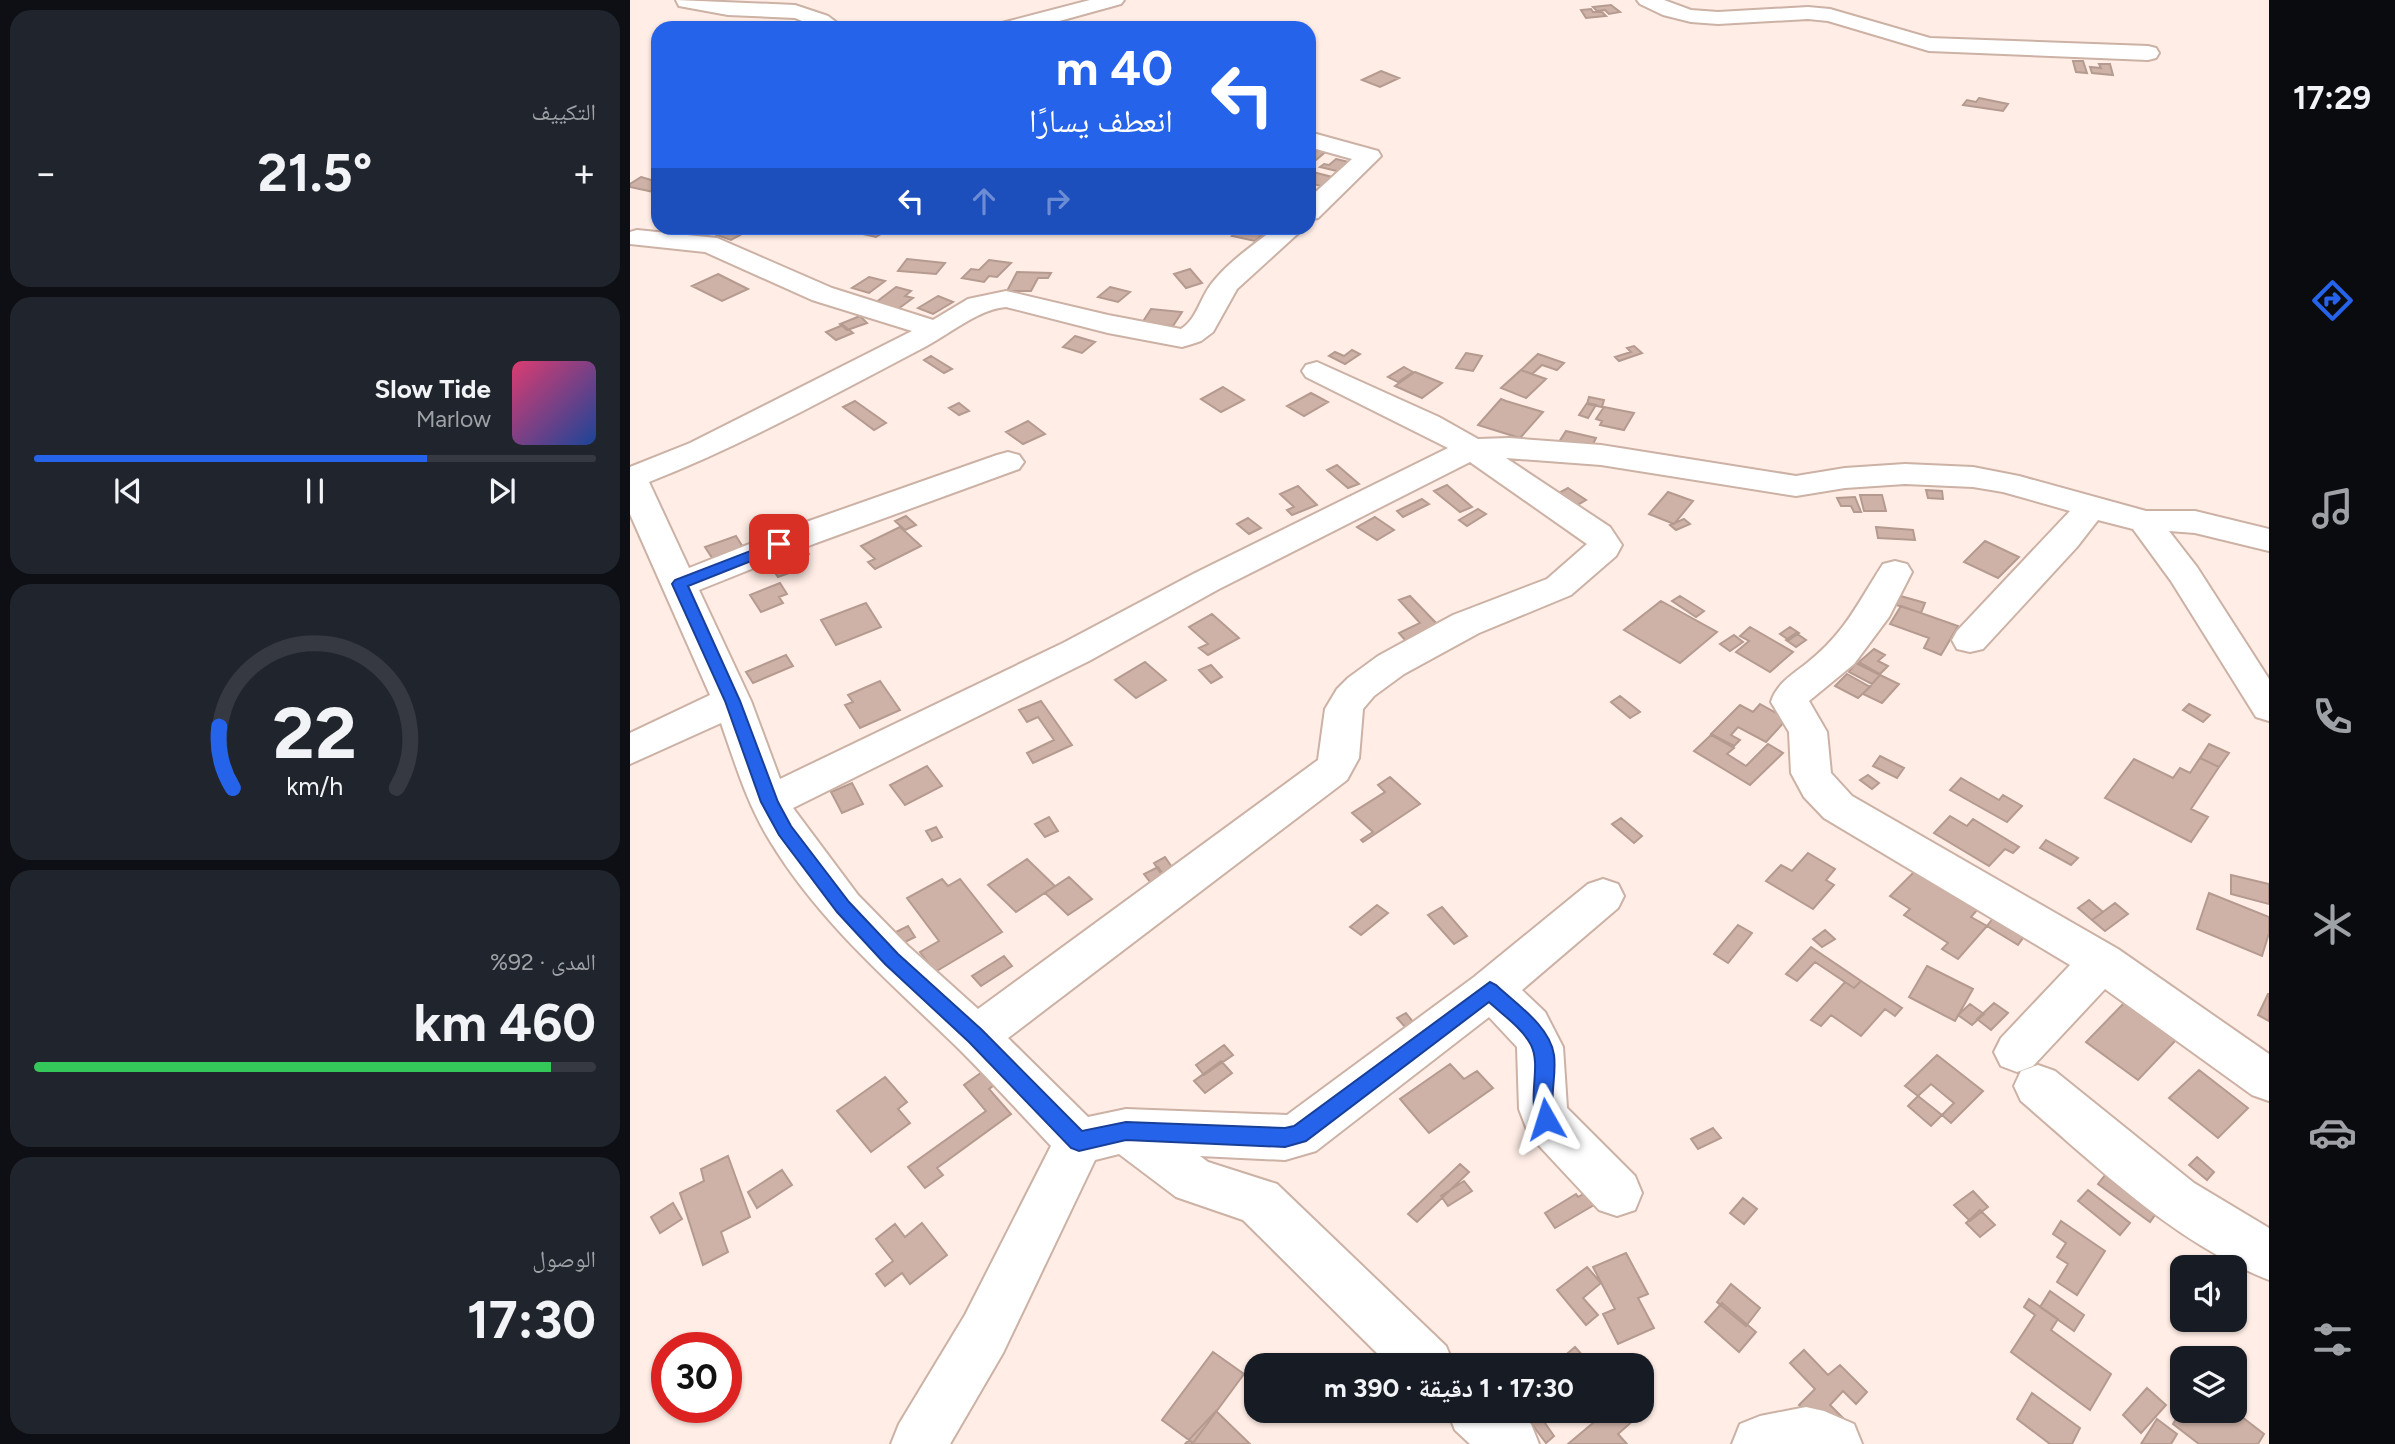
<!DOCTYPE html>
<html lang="ar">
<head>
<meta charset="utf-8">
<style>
	:root { --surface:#171b24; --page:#20242c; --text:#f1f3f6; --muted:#9ea1a6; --line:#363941; --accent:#2563eb }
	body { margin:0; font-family:Figtree,"Noto Naskh Arabic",sans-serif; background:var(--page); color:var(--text); direction:rtl; height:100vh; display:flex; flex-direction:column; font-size:26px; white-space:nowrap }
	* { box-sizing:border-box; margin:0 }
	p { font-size:23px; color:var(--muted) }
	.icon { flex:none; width:38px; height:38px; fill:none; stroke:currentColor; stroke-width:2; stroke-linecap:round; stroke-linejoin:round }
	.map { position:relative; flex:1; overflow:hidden; direction:ltr }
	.sheet { display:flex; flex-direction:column; gap:10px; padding:10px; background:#0d0f14; width:630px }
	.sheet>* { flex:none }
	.top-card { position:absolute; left:21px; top:21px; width:665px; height:214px; border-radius:21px; box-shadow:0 2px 5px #0004; direction:rtl; background:#2563eb; color:#fff; overflow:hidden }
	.buttons { position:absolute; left:1540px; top:1255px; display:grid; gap:14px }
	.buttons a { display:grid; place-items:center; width:77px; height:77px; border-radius:14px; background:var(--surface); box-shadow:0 2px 5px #0004; font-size:35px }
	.speed { position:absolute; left:21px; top:1332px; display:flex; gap:14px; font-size:35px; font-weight:700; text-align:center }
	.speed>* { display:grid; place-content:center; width:91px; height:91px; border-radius:50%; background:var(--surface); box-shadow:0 2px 5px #0004; line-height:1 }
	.speed .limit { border:10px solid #d22; background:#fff; color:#111 }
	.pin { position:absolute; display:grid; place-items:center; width:60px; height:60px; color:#fff; margin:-30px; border-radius:14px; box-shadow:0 4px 10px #0006 }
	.me { position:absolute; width:77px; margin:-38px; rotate:354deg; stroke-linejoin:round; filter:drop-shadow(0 0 5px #0008) }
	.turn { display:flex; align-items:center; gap:24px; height:147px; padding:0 28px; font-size:32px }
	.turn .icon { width:91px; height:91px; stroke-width:2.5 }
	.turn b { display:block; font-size:49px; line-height:60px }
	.lanes { display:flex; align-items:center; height:66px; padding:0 28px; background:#0003; justify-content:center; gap:35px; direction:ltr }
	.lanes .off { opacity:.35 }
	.big { font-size:52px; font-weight:700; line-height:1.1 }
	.sheet .card { flex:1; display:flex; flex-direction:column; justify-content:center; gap:10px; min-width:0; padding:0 24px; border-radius:21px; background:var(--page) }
	.sheet .dial { align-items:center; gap:0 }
	.dial svg { height:182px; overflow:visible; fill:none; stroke:var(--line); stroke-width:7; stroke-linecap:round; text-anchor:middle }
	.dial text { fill:var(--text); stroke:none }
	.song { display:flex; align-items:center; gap:21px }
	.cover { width:84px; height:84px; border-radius:10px; background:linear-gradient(135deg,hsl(340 70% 55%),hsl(220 70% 35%)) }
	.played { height:7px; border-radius:4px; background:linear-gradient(90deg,var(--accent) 70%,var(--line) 70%) }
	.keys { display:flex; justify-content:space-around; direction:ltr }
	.heat { display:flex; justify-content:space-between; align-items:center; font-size:38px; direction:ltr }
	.charge { height:10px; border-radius:5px; background:linear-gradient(90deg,#34c759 92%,var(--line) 0) }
	.trip { position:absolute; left:614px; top:1353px; width:410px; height:70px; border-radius:21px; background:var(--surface); box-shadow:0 2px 5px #0004; font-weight:700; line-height:70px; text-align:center; direction:rtl }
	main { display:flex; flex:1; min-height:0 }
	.dock { display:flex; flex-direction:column; width:126px; justify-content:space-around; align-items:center; background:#090b0e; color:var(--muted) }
	.dock .icon { width:49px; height:49px }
	.dock .current { color:var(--accent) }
	.dock b { font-size:32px; color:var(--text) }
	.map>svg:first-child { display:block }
</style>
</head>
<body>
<main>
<nav class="dock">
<b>17:29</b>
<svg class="icon current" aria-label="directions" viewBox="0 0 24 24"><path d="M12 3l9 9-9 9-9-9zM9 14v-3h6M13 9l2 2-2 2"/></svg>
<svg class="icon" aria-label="music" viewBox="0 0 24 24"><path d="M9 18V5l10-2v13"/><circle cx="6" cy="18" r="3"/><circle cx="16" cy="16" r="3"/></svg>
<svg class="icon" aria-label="phone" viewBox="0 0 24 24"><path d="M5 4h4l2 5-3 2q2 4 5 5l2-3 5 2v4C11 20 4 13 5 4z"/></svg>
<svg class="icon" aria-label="climate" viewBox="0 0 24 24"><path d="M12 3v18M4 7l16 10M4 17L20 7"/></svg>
<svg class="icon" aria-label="car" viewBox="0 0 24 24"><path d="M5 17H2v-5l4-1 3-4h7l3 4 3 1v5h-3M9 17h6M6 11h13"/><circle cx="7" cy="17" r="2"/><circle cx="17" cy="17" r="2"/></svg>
<svg class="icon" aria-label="filters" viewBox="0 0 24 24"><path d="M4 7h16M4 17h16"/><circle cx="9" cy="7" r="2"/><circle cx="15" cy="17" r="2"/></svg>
</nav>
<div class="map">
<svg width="1639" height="1444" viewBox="0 0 1639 1444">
	<rect width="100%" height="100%" fill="#ffede6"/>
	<!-- building -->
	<path fill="#ceb2a7" stroke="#b59a8f" stroke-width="2" d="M981,5L990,12L979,14L975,10L967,11L963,7Z
		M961,9L963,12H972L976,16L956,18L951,10Z
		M1443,61H1453L1457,73L1446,72Z
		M1469,64H1480L1483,75L1462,73L1460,67L1471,68Z
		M751,71L769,78L750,87L732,80Z
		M1349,98L1378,104L1373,111L1333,105L1337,100L1346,102Z
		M679,144L699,149L680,165L679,156L687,150L679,148Z
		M706,159L727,164L715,173L690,167L694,164L699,165Z
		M683,172L710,179L699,188L679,183V175Z
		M11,177L28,182V193L0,187V184Z
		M95,228H123L101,240L84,234Z
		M230,228H253L259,229L246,237L224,232Z
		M609,230L632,235L625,241L602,236Z
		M277,259L315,263L306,274L268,271Z
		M359,260L381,263L367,277L359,276L354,282L332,278L341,269L349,270Z
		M560,269L572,283L556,288L544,274Z
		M387,272L421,273L418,278H408L401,291H377Z
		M88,274L118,289L92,301L62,286Z
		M239,277L255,281L239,293L222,288Z
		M266,287L281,291L275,296L283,298L268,309L245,303Z
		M480,287L500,292L488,302L468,297Z
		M308,296L323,302L303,314L288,308Z
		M521,309L552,312L543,326L512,323Z
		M230,316L237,323L217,330L210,324Z
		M213,325L223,333L206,340L196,332Z
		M445,336L465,342L452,353L433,347Z
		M1004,346L1012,353L989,361L985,357L1001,352L997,348Z
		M722,350L730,354L715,364L699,356L705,352L714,356Z
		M836,353L852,356L843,371L826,368Z
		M908,354L934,363L927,370L912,365L902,374L891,370Z
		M301,356L322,369L314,373L294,360Z
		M774,367L783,372L768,382L758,377Z
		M891,370L916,379L896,398L871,388Z
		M785,372L812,383L792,398L765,386Z
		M593,387L614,400L591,412L571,399Z
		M681,393L698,402L674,416L657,406Z
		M959,397L974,400L972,407L957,404Z
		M871,399L876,401L913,412L890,438L848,425Z
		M225,401L256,423L244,430L213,407Z
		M329,403L339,411L329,415L319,408Z
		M957,403L966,405L958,418L949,415Z
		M974,407L1004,413L994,430L970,425L972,421L966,419Z
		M398,421L415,434L393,444L376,432Z
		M936,431L966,438L962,446L927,445Z
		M707,465L729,484L718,488L697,470Z
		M817,485L842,507L830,512L804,491Z
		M668,486L687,505L662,515L657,510L664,507L650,494Z
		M938,488L956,500L944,507L925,495Z
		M1296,490L1312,491L1313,499L1298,498Z
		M1038,492L1063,501L1044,524L1019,514Z
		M1230,495H1252L1256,511H1234Z
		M1225,497L1231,512H1224L1221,506H1211L1207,498Z
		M792,499L799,504L773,517L767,511Z
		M848,509L856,514L837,526L829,520Z
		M276,516L286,525L275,530L265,521Z
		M745,517L764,530L747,540L727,527Z
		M618,518L631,528L619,534L607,524Z
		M1054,519L1060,524L1046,530L1040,525Z
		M270,527L291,546L245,569L238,562L245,559L231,546Z
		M1246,527L1283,530L1285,540L1248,538Z
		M106,536L116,552L86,564L75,547Z
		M1355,541L1389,557L1368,578L1334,562Z
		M172,544L179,554L153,564L146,554Z
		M167,557L173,568L148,577L141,567Z
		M150,583L157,594L149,597L153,603L131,612L120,595Z
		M1267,595L1295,603L1291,613L1263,604Z
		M780,596L809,626L775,640L769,633L790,623L769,600Z
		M1050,596L1074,611L1066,617L1042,601Z
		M1031,601L1087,632L1050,663L994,630Z
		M236,603L251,627L206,645L191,620Z
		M1271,606L1328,626L1311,655L1294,648L1299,638L1260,624Z
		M582,614L609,638L578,655L569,648L578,644L559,627Z
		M1120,627L1163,652L1140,672L1106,652L1119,641L1110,636Z
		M1160,627L1169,633L1159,640L1150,634Z
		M1166,633L1176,640L1166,647L1156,640Z
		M1104,635L1113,642L1100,651L1090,644Z
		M1244,649L1255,655L1248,661L1258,666L1250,674L1229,662Z
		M156,655L163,666L123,683L116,672Z
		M515,662L536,680L506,698L485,680Z
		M1226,663L1250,675L1242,684L1219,672Z
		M581,665L592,677L581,683L569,670Z
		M1217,674L1240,687L1228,698L1205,686Z
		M1250,675L1269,684L1252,703L1233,694Z
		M250,681L270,710L230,728L215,705L223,702L218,695Z
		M990,696L1010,712L1000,718L981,702Z
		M411,701L442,745L403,763L397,753L424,740L408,717L397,722L389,710Z
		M1130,704L1157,719L1136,742L1108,727L1101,735L1110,740L1104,746L1081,734L1110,705L1123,712Z
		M1559,704L1580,715L1573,722L1553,710Z
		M1081,735L1104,748L1097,754L1116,766L1138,744L1153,753L1120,785L1064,751Z
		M1579,744L1599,753L1589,767L1570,758Z
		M1250,756L1274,768L1267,778L1243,766Z
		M1570,758L1589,767L1561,809L1578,817L1561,842L1475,798L1504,759L1543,778L1550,768L1560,773Z
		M297,766L312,786L275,805L260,785Z
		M1238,775L1249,783L1242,789L1230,780Z
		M760,777L790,804L733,842L731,840L743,832L722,813L755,792L748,785Z
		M1331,778L1369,800L1373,795L1392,806L1377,822L1320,790Z
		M222,783L233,804L212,813L201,792Z
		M1320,816L1337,826L1343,819L1389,847L1383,853L1375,849L1359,866L1304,833Z
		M419,817L428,831L415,837L405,824Z
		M991,818L1012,836L1004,843L982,824Z
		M306,827L312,837L302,841L296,831Z
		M1416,840L1448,858L1441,865L1410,848Z
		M1178,853L1205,869L1196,880L1204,885L1183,909L1136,881L1151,865L1162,871Z
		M535,857L546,873L534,878L524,863Z
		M397,859L425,886L386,912L358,885Z
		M528,867L540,884L527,891L514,874Z
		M1286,870L1348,909L1341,917L1357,926L1328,959L1312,949L1318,943L1274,915L1280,909L1260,896Z
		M1601,875L1639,884V904L1601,894Z
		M439,877L462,899L438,915L415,893Z
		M312,879L318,886L330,879L372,932L305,972L290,952L309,941L277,898Z
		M1579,893L1639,917V933L1632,956L1567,929Z
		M1459,900L1473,912L1462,920L1448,908Z
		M1485,903L1498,914L1475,931L1462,920Z
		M747,905L758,913L731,935L720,927Z
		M812,907L837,936L824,944L798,915Z
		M1364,917L1395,935L1388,945L1357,926Z
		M1108,925L1122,933L1098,963L1084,954Z
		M278,926L285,937L271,944L264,933Z
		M1195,930L1205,939L1192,947L1183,939Z
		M1181,947L1231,981L1224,988L1185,962L1167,981L1156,974Z
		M374,956L382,966L351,986L342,976Z
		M1297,966L1343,989L1325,1021L1279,997Z
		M1231,981L1272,1008L1265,1016L1255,1009L1231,1036L1201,1015L1191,1026L1181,1020L1215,982L1224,988Z
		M1638,994H1639V1021L1628,1015Z
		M1496,1001L1548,1038L1508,1080L1456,1042Z
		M1364,1003L1378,1013L1361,1030L1347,1019Z
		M1340,1004L1354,1014L1342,1025L1328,1015Z
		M776,1013L783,1022L775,1027L767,1018Z
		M594,1045L603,1055L574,1075L566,1065Z
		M1307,1055L1353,1091L1321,1123L1312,1115L1324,1103L1301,1084L1288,1096L1275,1086Z
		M591,1061L602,1073L575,1093L564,1081Z
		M820,1064L834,1079L847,1071L863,1088L799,1133L770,1099Z
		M359,1067L371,1080L359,1089L381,1114L307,1168L313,1175L295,1188L278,1167L356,1111L334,1085Z
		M1569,1070L1618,1108L1588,1138L1539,1098Z
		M255,1077L277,1102L268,1109L280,1123L241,1152L207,1111Z
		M1288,1096L1312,1115L1301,1126L1278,1106Z
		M1083,1128L1091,1138L1068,1149L1061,1139Z
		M98,1156L120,1217L91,1232L98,1252L73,1265L50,1193L74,1181L71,1169Z
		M1567,1157L1584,1172L1577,1180L1559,1165Z
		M830,1164L839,1172L787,1222L778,1214Z
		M1483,1165L1534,1202L1520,1222L1468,1184Z
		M152,1170L162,1185L127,1208L118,1192Z
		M834,1181L842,1191L818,1206L811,1196Z
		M973,1183L981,1195L925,1228L915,1213L946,1194L948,1197Z
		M1458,1190L1500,1223L1490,1235L1448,1201Z
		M1343,1191L1358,1207L1340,1221L1324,1205Z
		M1113,1198L1127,1209L1114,1224L1100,1213Z
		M43,1203L52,1219L30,1233L21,1217Z
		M1350,1210L1365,1225L1350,1237L1336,1223Z
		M1431,1221L1475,1251L1447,1295L1427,1282L1438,1264L1427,1257L1436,1243L1423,1234Z
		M292,1223L317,1255L280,1284L272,1273L255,1286L246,1274L263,1261L246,1239L265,1224L275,1237Z
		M996,1253L1018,1294L1008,1298L1024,1328L988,1344L973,1314L985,1309L963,1267Z
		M957,1267L971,1283L953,1298L968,1315L956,1325L927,1290Z
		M1101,1284L1130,1308L1116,1326L1087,1302Z
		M1420,1291L1454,1315L1444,1331L1410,1307Z
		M1399,1299L1428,1319L1421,1330L1481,1374L1460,1410L1381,1352L1405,1315L1394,1307Z
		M1092,1303L1126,1332L1109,1352L1075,1322Z
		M945,1347L953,1356L960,1365H938L932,1358Z
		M1174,1350L1198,1375L1210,1365L1237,1392L1226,1404L1213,1391L1200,1405L1213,1418L1196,1434L1169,1405L1185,1389L1160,1363Z
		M583,1352L614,1374L563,1443L532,1420Z
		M1517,1388L1536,1405L1511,1433L1493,1415Z
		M1402,1393L1450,1428L1442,1444H1420L1387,1419Z
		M1552,1409L1603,1410L1634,1434L1628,1444H1569L1543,1424Z
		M901,1410H906L924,1436L916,1443L895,1415Z
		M975,1410H997L1005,1419L988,1434L997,1444H938L976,1412Z
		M586,1411L620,1444H555Z
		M1527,1419L1547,1434L1541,1444H1511Z"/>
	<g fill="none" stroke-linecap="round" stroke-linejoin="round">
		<!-- minor casing -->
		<g stroke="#ccb1a5" stroke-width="4">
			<path id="minor" d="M46,0L165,5L198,16L214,28H188L165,18L98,15L49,6Z
				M460,0H494L491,4L404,28H369L372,23Z
				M1007,0H1034L1061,10L1088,12L1178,7L1200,9L1300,38L1518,46L1526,48L1529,53L1526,58L1518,60L1299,51L1198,21L1178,19L1088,24L1061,22L1033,15L1010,4Z
				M679,132L748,151L751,156L688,218L679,220V198L722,159L679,147Z
				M645,228H674L607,289L583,332L571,341L562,344L552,347L478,333L376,307C348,309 317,336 291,349C201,396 113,445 19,482L59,568L162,527L367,455L378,452L389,455L394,462L389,469L186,543L69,590L121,701L150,779L433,643L565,573L818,448L676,377L672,371L676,365L687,362L809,417L848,439L879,438L971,445L1166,476L1215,468L1275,464L1343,467L1389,476L1516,511H1565L1639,529V551L1565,533L1539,531L1567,567L1639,679V721L1626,717L1541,581L1503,529L1468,520L1447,547L1353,649L1340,652L1327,649L1322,640L1327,631L1440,511L1373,492L1343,487L1275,484L1215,488L1166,496L971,465L876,458L980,527L992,545L986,556L941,595L849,633L774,674L744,696L733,709L729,758L717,780L378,1038L458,1117L496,1109L657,1115L844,977L958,884L973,879L988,884L994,896L988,908L892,990L915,1012L933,1047L937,1108L1005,1176L1012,1193L1005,1210L987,1216L969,1210L899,1135L889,1109L887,1047L859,1017L686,1151L655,1160L570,1156L578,1162L647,1184L816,1346L824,1365H759L613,1220L546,1197L489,1154L465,1160L373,1353L320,1444H261L269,1424L335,1315L421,1146C391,1114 361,1081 329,1049C262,984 189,922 140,841C117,804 105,763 91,723L0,764V733L80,695L0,514V467L60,443L282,331L182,300L75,252L0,244V232L7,230L87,238L202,288L303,320L338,299L376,291L478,315L551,329C567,319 570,298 582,283C599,261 624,245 645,228ZM840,462L957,544L917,579L823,615L748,656L718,678L707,689L695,709L688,760L348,1009L278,946L228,895L163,808L459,661L589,589Z
				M1265,561L1277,564L1282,572L1259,617L1224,664L1179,701L1197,732L1201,773L1222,796L1488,949L1639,1054V1101L1622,1095L1475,989L1403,1066L1387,1072L1371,1066L1364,1052L1371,1038L1440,965L1194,818L1174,797L1161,773L1159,732L1141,702C1146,684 1163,674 1177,663C1216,632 1227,604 1253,564Z
				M1408,1065L1425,1071L1564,1183L1639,1228V1280C1543,1242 1468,1167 1391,1101L1384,1086L1391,1071Z
				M1176,1407L1194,1411L1224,1424L1232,1444H1102L1110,1424L1130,1416Z
				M817,1410H886L901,1424L909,1444H840L825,1430Z"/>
		</g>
		<!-- minor -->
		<use href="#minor" fill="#fff" fill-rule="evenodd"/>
	</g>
	<!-- route -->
	<path fill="#2563eb" stroke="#184099" stroke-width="2" d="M149,540L154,541V548L58,586L110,701L148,802L161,826L219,902L268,954L352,1030L452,1131L496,1122L655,1128L664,1126L860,982L866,985C886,1004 920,1026 924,1055C927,1077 918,1098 926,1119L923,1126L916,1128L909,1126C896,1098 912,1067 901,1045C893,1029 872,1014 859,1002L676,1141L655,1147L496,1140L449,1151L441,1148L339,1042L255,964L207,912L149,835L131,802L95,701L42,584L45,580Z"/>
</svg>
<div class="buttons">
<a><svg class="icon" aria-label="sound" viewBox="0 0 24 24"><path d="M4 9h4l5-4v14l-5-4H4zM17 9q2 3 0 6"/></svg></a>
<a><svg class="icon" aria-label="layers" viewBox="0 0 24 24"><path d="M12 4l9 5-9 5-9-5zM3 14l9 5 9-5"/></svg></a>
</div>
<div class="speed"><div class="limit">30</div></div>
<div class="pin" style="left:149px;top:544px;background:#d93025"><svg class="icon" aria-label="arrive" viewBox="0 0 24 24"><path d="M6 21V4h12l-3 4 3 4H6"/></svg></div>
<svg class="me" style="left:916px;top:1119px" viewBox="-20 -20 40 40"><path d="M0-17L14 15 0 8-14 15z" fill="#2563eb" stroke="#fff" stroke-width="4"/></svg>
<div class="trip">17:30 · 1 دقيقة · 390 m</div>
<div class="top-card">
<div class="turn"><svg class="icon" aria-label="left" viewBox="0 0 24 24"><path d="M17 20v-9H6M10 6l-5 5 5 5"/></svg><div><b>40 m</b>انعطف يسارًا</div></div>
<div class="lanes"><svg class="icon" aria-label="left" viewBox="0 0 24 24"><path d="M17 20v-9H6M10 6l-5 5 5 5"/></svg><svg class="icon off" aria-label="ahead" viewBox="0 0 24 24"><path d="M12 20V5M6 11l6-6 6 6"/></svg><svg class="icon off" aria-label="right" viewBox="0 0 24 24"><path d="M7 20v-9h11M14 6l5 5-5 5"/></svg></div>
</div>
</div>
<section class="sheet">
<div class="card"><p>التكييف</p>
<div class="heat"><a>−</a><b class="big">21.5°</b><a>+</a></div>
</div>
<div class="card">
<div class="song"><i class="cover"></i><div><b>Slow Tide</b><p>Marlow</p></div></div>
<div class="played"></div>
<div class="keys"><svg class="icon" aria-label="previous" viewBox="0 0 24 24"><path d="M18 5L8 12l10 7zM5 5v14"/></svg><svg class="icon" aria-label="pause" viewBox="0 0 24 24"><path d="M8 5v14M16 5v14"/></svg><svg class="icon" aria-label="next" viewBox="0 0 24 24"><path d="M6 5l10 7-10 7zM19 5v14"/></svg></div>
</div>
<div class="card dial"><svg viewBox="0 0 100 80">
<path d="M14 69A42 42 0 1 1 86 69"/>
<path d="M14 69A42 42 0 0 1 8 42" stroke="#2563eb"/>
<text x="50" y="56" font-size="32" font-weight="700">22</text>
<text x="50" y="72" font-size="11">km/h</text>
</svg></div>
<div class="card"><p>المدى · 92%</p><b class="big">460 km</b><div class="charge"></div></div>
<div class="card"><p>الوصول</p><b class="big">17:30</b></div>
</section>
</main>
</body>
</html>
